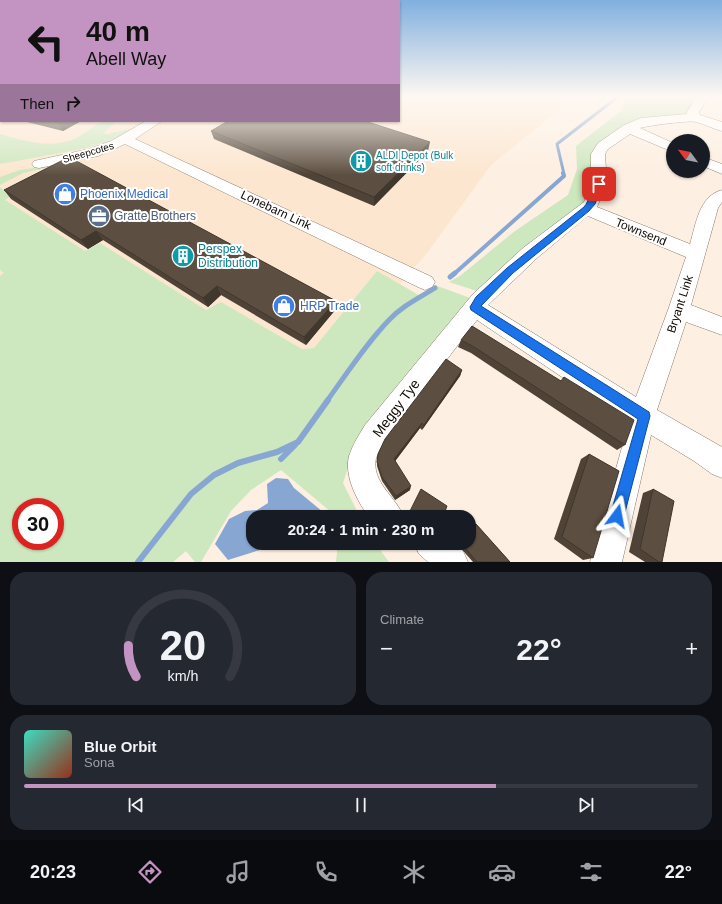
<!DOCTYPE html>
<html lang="en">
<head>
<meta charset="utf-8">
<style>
	:root { --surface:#171b24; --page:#242831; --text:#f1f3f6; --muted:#9ea1a6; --line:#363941; --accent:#c393c1 }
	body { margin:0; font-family:Arial,sans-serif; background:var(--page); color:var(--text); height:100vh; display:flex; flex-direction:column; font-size:15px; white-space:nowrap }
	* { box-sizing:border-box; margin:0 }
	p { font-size:13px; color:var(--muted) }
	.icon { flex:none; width:22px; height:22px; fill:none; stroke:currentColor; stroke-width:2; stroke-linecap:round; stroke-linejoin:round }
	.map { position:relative; height:562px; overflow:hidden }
	.drawer { display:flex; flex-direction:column; gap:10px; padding:10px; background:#0d0f14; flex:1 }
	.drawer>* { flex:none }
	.guide { position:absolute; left:0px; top:0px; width:400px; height:122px; box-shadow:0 1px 3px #0004; background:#c393c1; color:#111; overflow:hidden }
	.needle { width:26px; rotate:302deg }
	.buttons { position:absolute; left:666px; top:134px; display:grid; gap:8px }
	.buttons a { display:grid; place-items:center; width:44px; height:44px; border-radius:50%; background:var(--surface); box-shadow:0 1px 3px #0004; font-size:20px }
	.speed { position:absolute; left:12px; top:498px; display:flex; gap:8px; font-size:20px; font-weight:700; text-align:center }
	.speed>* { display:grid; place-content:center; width:52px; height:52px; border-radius:50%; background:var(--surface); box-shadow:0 1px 3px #0004; line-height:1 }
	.speed .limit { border:6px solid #d22; background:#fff; color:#111 }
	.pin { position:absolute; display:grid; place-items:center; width:34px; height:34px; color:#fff; margin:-17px; border-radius:8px; box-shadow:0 2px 6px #0006 }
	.me { position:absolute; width:44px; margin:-22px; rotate:13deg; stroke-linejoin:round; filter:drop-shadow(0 0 3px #0008) }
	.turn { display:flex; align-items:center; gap:14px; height:84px; padding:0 20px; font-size:18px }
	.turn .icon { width:52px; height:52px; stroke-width:2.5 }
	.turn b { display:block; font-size:28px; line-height:34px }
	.then { display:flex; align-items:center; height:38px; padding:0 20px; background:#0003; gap:8px; font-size:15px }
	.big { font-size:30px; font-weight:700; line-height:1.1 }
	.drawer .card { flex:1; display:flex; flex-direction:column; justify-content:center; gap:6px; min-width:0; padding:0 14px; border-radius:16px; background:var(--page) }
	.drawer .dial { align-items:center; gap:0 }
	.dial svg { height:104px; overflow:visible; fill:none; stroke:var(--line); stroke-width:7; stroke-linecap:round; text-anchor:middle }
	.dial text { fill:var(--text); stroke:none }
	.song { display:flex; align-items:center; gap:12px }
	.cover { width:48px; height:48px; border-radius:6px; background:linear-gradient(135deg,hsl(170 70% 55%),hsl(10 70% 35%)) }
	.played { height:4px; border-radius:2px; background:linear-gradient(90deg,var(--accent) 70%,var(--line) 70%) }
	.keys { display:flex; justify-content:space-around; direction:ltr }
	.heat { display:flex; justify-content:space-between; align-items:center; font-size:22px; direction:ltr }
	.drawer .tiles { flex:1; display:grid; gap:10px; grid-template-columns:1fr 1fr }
	.card:last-child { grid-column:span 2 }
	.trip { position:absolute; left:246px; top:510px; width:230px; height:40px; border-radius:16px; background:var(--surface); box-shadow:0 1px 3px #0004; font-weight:700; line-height:40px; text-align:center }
	.tabs { display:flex; height:64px; justify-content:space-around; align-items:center; background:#090b0e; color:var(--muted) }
	.tabs .icon { width:28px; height:28px }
	.tabs .current { color:var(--accent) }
	.tabs b { font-size:18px; color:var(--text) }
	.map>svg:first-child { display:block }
</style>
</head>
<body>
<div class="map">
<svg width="722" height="562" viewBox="0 0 722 562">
	<rect width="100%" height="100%" fill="#fdefe1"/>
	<!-- built -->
	<path fill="#fce6cf" d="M0,96L1,121H399V96H568L559,110L491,165L427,253L400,284L377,271L314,348L302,349L221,302L206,310L100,243L85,251L5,273L0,276Z"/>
	<!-- green -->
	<path fill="#cde7be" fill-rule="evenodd" d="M628,96H697L684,115L663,119L641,118L599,144L594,179L583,206L535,238L477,291L449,282L460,276L515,231L568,195L577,169L576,146L622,110L626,98Z
		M106,121H112L114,124L103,133L107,134L134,128L114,139L87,148L0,164V134C23,141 50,149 74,139C85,134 94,124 106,121Z
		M40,167H50L23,173L0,185V177L20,170Z
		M0,187L11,196L5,200L85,251L100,243L206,310L221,302L302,349L314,348L377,271L422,297L432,284L470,298L349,465L343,483L360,517H337L281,470L251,490L231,511L201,562H195L186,551L173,562H0V276L4,273L0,270ZM21,507H55V541H21Z
		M338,543H375L389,562H336Z"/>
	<!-- water -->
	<path fill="#87a7d2" d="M276,478L288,479L294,488L323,512L326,517H253V543H324L319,549L282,543L228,560L215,544L229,519L245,511L257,510L268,503L267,484Z"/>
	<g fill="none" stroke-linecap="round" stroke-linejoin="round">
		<!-- stream-far3 -->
		<path stroke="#87a7d2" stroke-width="3" d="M564,174L557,144L619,96"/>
		<!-- stream-far2 -->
		<path stroke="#87a7d2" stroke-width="4" d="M454,274L564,176L563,173"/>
		<!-- stream-far1 -->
		<path stroke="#87a7d2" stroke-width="5" d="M450,277L455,273
			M327,401C347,373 366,344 389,320C402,306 419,298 435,288"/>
		<!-- stream -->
		<path stroke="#87a7d2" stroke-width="6" d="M281,459L295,445
			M138,562L191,494L214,475L238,463L277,452L298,442L328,400"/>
		<!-- minor casing -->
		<g stroke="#887a6a" stroke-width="1">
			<path id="minor" d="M697,96H709L699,112L700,115L722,122V131C713,129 705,124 696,122C690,120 646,126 640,128L673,143V152L630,134L608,149L605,154L607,184L597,207L690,244C696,224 699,196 722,190V202L718,208L691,305L722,317V335L686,322L657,410L722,447V478L712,474L694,461L651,435L622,562H590L629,422L477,320L383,443C381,448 378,453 376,458C371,482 396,497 404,517H369C357,501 344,476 349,456C353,444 359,435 365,425L473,294L523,248L584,202L591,184V154L598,143L624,125L641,118L687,114V112ZM588,216L686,257L668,310L636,397L488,305L537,258Z
				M146,121H162L135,139L432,277L435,282L432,287L425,290L418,287L125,144L98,156L39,168L34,167L32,164L34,161L89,149L111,141Z
				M703,157L722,164V174L703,166Z
				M414,543H454L463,551L468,562H428L419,554Z"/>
		</g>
		<!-- minor -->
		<use href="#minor" fill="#fff" fill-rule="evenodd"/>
	</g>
	<!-- wall -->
	<path fill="#4f4337" d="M0,96H1V116L0,115Z
		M23,121H81L63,131Z
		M211,131L428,151L374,206L214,139Z
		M4,190L336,309L306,345L221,295L208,307L103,240L88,249L11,199Z
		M461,340L561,381L564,377L625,445L617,450L471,353L458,347Z
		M462,370L460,376L422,430L420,428L395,461L410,490L395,500L382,481L377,466L378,454Z
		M589,454L593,558L583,560L554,539L581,459Z
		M653,489L662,562H645L629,552L643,493Z
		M476,524L510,562H473L458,545L460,543H469V532L473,527Z"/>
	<!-- shaded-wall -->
	<path fill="#40372d" d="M62,121H81L63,131L58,123Z
		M430,142L428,151L374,206V197Z
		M96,231L103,240L88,249L81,240Z
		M217,286L221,295L208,307L203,298Z
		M336,301V309L306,345L304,337Z
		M462,370L460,376L422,430L424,425Z
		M422,423L420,428L393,464L394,459Z
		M411,486L410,490L395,500L396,496Z"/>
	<!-- building -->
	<path fill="#5c4e40" stroke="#40372d" d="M0,96H1V109H0Z
		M50,121H62L58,123Z
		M228,121H365L430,142L374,197L211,131Z
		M69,157L336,301L304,337L217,286L203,298L96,231L81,240L4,190Z
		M472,326L561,381L564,377L634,420L625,445L474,347L461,340Z
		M446,359L462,370L424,425L422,423L394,459L411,486L396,496L382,477L377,462L378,454L385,439Z
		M589,454L619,471L593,558L562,537Z
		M421,489L447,506L443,517H410L408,515Z
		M653,489L674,501L662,562H659L640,549Z
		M476,524L510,562H477L461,543H469V533Z"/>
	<!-- sky -->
	<linearGradient id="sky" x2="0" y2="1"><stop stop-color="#81afdf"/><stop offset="0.55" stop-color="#fef8f2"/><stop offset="1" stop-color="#fef8f2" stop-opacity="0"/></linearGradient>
	<rect width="722" height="175" fill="url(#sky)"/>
	<!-- route -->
	<path fill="#1a73e8" stroke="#114b97" d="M599,182L603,184L595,204L589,211L513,273L481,306L649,412L650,416L624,516L622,521L617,523L612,521L610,516L638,419L471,310L470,307L476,297L507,268L584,207C590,201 591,185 599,182Z"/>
	<!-- icons -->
	<defs>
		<g id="building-disc" transform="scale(1.15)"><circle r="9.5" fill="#0f9aa8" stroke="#fff"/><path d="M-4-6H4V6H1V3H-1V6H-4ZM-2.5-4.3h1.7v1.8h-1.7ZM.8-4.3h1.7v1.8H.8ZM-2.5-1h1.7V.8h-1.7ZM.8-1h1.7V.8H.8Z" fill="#fff"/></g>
		<g id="shop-disc" transform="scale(1.15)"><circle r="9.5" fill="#3f7fe0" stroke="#fff"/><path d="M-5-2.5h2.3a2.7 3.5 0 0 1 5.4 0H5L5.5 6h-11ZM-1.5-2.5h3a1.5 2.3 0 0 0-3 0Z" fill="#fff"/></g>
		<g id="office-disc" transform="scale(1.15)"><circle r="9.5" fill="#5c6f8a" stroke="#fff"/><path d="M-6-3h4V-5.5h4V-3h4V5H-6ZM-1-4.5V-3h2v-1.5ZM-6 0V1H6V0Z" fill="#fff"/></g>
	</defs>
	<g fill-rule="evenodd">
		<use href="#building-disc" x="361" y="161"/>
		<use href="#shop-disc" x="65" y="194"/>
		<use href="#office-disc" x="99" y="216"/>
		<use href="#building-disc" x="183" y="256"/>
		<use href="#shop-disc" x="284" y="306"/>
	</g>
	<g text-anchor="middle" stroke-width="4" stroke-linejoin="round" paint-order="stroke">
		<!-- far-street labels -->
		<g font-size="10" fill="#100a05" stroke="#fff">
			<text transform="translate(88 152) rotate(-16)" y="4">Sheepcotes</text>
		</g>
		<!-- far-culture labels -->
		<g font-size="10" fill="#0d838f" stroke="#fff" text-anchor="start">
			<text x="376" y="159">ALDI Depot (Bulk<tspan x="376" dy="12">soft drinks)</tspan></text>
		</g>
		<!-- shop labels -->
		<g font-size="12" fill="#366cbe" stroke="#fff" text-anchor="start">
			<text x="80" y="198">Phoenix Medical</text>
			<text x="300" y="310">HRP Trade</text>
		</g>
		<!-- street labels -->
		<g font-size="12" fill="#100a05" stroke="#fff">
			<text transform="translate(276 210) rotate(25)" y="4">Lonebarn Link</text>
			<text transform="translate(641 232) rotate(22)" y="4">Townsend</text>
			<text transform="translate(680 304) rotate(-72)" y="4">Bryant Link</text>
		</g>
		<!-- service labels -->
		<g font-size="12" fill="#4e5e75" stroke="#fff" text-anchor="start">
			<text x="114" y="220">Gratte Brothers</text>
		</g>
		<!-- culture labels -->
		<g font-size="12" fill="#0d838f" stroke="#fff" text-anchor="start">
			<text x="198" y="253">Perspex<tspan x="198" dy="14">Distribution</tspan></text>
		</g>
		<!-- near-street labels -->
		<g font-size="14" fill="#100a05" stroke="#fff">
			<text transform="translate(396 408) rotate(-53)" y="5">Meggy Tye</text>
		</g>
	</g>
</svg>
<div class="buttons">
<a><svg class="needle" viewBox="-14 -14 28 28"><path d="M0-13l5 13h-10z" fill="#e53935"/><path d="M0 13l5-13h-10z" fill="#9ea1a6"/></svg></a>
</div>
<div class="speed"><div class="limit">30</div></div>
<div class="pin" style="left:599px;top:184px;background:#d93025"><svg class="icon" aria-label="arrive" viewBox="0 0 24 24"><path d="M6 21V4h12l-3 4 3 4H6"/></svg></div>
<svg class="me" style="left:617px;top:516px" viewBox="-20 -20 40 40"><path d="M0-17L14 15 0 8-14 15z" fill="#1a73e8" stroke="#fff" stroke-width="4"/></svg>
<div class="trip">20:24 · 1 min · 230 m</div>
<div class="guide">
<div class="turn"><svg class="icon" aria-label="left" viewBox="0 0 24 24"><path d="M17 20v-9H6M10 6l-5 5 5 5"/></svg><div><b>40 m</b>Abell Way</div></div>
<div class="then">Then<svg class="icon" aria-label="right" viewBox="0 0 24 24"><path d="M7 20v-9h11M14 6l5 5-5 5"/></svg></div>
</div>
</div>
<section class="drawer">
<div class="tiles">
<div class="card dial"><svg viewBox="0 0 100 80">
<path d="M14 69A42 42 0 1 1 86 69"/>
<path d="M14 69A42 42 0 0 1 8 45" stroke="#c393c1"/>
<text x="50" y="56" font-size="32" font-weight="700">20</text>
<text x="50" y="72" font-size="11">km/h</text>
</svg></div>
<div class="card"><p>Climate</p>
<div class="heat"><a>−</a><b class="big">22°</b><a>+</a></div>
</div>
<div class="card">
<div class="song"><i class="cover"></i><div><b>Blue Orbit</b><p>Sona</p></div></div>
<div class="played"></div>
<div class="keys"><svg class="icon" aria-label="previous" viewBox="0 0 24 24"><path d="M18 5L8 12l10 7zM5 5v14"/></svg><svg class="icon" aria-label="pause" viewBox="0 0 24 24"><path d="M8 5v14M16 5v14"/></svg><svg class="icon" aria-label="next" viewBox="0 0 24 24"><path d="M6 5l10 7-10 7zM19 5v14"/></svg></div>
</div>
</div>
</section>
<nav class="tabs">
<b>20:23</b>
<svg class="icon current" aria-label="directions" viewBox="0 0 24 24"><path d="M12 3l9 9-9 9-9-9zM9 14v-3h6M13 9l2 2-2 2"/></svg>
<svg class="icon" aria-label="music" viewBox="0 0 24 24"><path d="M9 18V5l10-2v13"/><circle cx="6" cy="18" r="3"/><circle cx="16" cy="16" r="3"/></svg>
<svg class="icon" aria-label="phone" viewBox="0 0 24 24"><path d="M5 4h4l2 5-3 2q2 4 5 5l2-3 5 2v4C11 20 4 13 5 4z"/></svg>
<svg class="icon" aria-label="climate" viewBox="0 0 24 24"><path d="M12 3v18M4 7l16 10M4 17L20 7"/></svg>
<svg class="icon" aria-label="car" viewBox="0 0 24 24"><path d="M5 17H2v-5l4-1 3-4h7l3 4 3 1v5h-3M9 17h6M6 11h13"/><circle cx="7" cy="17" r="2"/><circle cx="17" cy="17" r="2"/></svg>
<svg class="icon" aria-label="filters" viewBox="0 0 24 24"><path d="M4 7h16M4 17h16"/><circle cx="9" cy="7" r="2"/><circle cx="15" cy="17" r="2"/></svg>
<b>22°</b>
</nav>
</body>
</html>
